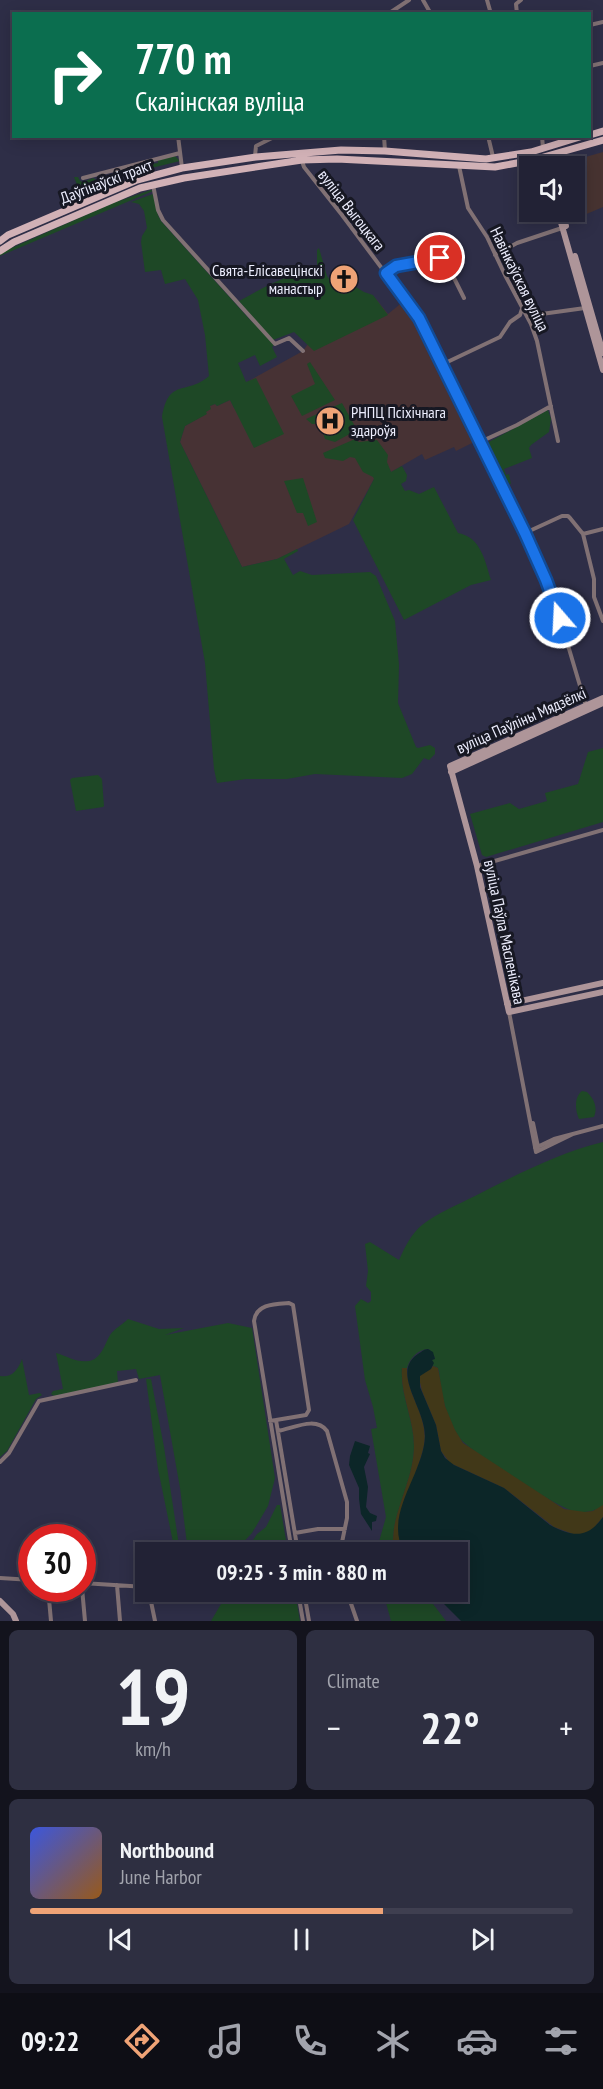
<!DOCTYPE html>
<html lang="en">
<head>
<meta charset="utf-8">
<style>
	:root { --surface:#222235; --page:#2e2f41; --text:#f1f3f6; --muted:#a2a4ad; --line:#3f3f50; --accent:#efa376 }
	body { margin:0; font-family:"PT Sans Narrow",sans-serif; background:var(--page); color:var(--text); height:100vh; display:flex; flex-direction:column; font-size:22px; white-space:nowrap }
	* { box-sizing:border-box; margin:0 }
	p { font-size:20px; color:var(--muted) }
	.icon { flex:none; width:33px; height:33px; fill:none; stroke:currentColor; stroke-width:2; stroke-linecap:round; stroke-linejoin:round }
	.map { position:relative; height:1621px; overflow:hidden }
	.drawer { display:flex; flex-direction:column; gap:9px; padding:9px; background:#13131d; flex:1 }
	.drawer>* { flex:none }
	.hud { position:absolute; left:12px; top:12px; width:579px; height:126px; border-radius:0px; box-shadow:0 3px 15px #0003,0 0 0 2px var(--line); background:#0b6e4f; color:#fff; overflow:hidden }
	.controls { position:absolute; left:519px; top:156px; display:grid; gap:12px }
	.controls a { display:grid; place-items:center; width:66px; height:66px; border-radius:0px; background:var(--surface); box-shadow:0 3px 15px #0003,0 0 0 2px var(--line); font-size:30px }
	.speed { position:absolute; left:18px; top:1524px; display:flex; gap:12px; font-size:30px; font-weight:700; text-align:center }
	.speed>* { display:grid; place-content:center; width:78px; height:78px; border-radius:50%; background:var(--surface); box-shadow:0 3px 15px #0003,0 0 0 2px var(--line); line-height:1 }
	.speed .limit { border:9px solid #d22; background:#fff; color:#111 }
	.pin { position:absolute; display:grid; place-items:center; width:51px; height:51px; color:#fff; margin:-26px; border:3px solid #fff; border-radius:50%; box-shadow:0 2px 6px #0007 }
	.me { position:absolute; width:66px; margin:-33px; rotate:341deg; stroke-linejoin:round; filter:drop-shadow(0 0 4px #0008) }
	.turn { display:flex; align-items:center; gap:21px; height:126px; padding:0 24px; font-size:27px }
	.turn .icon { width:78px; height:78px; stroke-width:2.5 }
	.turn b { display:block; font-size:42px; line-height:51px }
	.big { font-size:45px; font-weight:800; line-height:1.1 }
	.drawer .card { flex:1; display:flex; flex-direction:column; justify-content:center; gap:9px; min-width:0; padding:0 21px; border-radius:9px; background:var(--page) }
	.drawer .dial { align-items:center; gap:0 }
	.dial b { font-size:78px; line-height:1 }
	.song { display:flex; align-items:center; gap:18px }
	.cover { width:72px; height:72px; border-radius:9px; background:linear-gradient(135deg,hsl(230 70% 55%),hsl(30 70% 35%)) }
	.played { height:6px; border-radius:3px; background:linear-gradient(90deg,var(--accent) 65%,var(--line) 65%) }
	.keys { display:flex; justify-content:space-around; direction:ltr }
	.heat { display:flex; justify-content:space-between; align-items:center; font-size:33px; direction:ltr }
	.drawer .tiles { flex:1; display:grid; gap:9px; grid-template-columns:1fr 1fr }
	.card:last-child { grid-column:span 2 }
	.trip { position:absolute; left:135px; top:1542px; width:333px; height:60px; border-radius:0px; background:var(--surface); box-shadow:0 3px 15px #0003,0 0 0 2px var(--line); font-weight:800; line-height:60px; text-align:center }
	.tabs { display:flex; height:96px; justify-content:space-around; align-items:center; background:#0e0e15; color:var(--muted) }
	.tabs .icon { width:42px; height:42px }
	.tabs .selected { color:var(--accent) }
	.tabs b { font-size:27px; color:var(--text) }
	.map>svg:first-child { display:block }
</style>
</head>
<body>
<div class="map">
<svg width="603" height="1621" viewBox="0 0 603 1621">
	<rect width="100%" height="100%" fill="#2e2e47"/>
	<!-- commercial -->
	<path fill="#473331" d="M603,152V207L570,221L567,212H574V166H554Z"/>
	<!-- medical -->
	<path fill="#473234" d="M347,287L376,299L388,314L404,301L413,312L474,442L456,451L454,447L425,460L422,454L391,472L386,462L374,479L349,524L277,559L242,567L180,442L185,426L206,414V412L210,406L215,404L217,406L230,400L234,408L236,388L303,351Z"/>
	<!-- green -->
	<path fill="#1e4826" d="M175,156L180,161L119,176L77,195L79,190L74,177H78L80,181L83,182L93,178L98,181L116,175L113,172L143,164L145,165L158,163V160Z
		M151,190L153,191L0,256V253L113,203Z
		M153,194L158,215L161,221L252,322L262,329L239,301C256,292 274,281 293,275C300,272 309,274 317,271V250L319,248L327,276L336,288L351,284L364,292L373,295L388,315L314,351L294,332L273,340L275,344L272,347L277,357L260,366L255,355L238,363L246,382L256,378L284,434L254,448L230,400L217,406L215,404L210,406L211,409L206,412L207,414L185,426L180,442L242,567L277,559L297,549L298,551L284,559L293,575L300,571L312,575L370,572L376,576L395,621L399,665L398,703L416,747L418,748L430,745L435,748V754L429,760L424,758L412,774L402,778L315,774L287,779H246L217,783L214,769L205,663L162,417C169,377 186,396 209,376L205,335L198,300L185,279L165,284L161,270L145,272L141,242L142,236L147,228L144,211L139,204L131,202Z
		M310,362L335,400L302,416L291,396L315,384L307,364Z
		M342,403L357,430L335,442L325,439L320,424H312L306,419Z
		M548,410L551,419L549,432L531,445L529,448L532,458L504,469L506,475L509,474L511,484L508,483L487,443Z
		M355,439L359,442L377,440L388,455L387,462L391,472L402,466L407,475L406,481L401,484L405,491L409,490L419,494L434,487L458,533C481,537 485,561 491,580L471,585L404,620L353,520L374,479L373,477L363,472L355,458L350,457L343,461L325,458L323,453Z
		M303,478L317,522L308,526L303,513H297L284,481Z
		M603,748V822L486,857L482,855L470,814L510,803L519,809L547,801L545,793L578,784L588,752Z
		M98,775L102,779L104,806L103,807L76,811L70,780L72,778Z
		M582,1091L587,1092C594,1099 598,1107 594,1117L579,1119C575,1110 574,1097 582,1091Z
		M603,1142V1506C595,1511 586,1513 576,1512C560,1509 468,1451 459,1437C446,1418 441,1394 439,1371L437,1367L433,1366L432,1360L435,1358L429,1349C419,1349 410,1357 407,1368H402C400,1396 414,1419 414,1446C414,1474 399,1501 394,1528L393,1540L397,1552H376L386,1517L371,1429L377,1428L373,1407L365,1380L355,1306L361,1299L368,1303L371,1301V1292L366,1286L368,1271L365,1244L370,1242L399,1260C405,1247 411,1234 422,1225C437,1213 457,1205 475,1196C516,1175 558,1153 603,1142Z
		M128,1319L159,1329L184,1328L165,1335L228,1323L252,1328L275,1478L268,1506L252,1533L234,1552H188L180,1488L160,1375L139,1379L136,1369L117,1371L118,1383L54,1396L51,1394L53,1391L63,1389L56,1353C67,1356 77,1363 89,1361C101,1359 105,1344 110,1335C114,1329 123,1324 128,1319Z
		M22,1359L29,1395L40,1393L42,1395L36,1399L7,1451L0,1457V1376C12,1378 18,1370 22,1359Z
		M146,1379H151L164,1447L180,1552H175L158,1469Z
		M277,1505H280L288,1552H245L257,1534L266,1527Z
		M228,1592H295L300,1621H211Z
		M383,1592H424L446,1621H391Z"/>
	<!-- sand -->
	<path fill="#413818" d="M433,1366L438,1368L445,1406L455,1430L463,1443L564,1509L585,1512L593,1511L603,1505V1517L592,1530L581,1535L573,1534L554,1527L504,1488L450,1463L441,1451L436,1425L422,1391L419,1378L421,1374L429,1370Z
		M402,1368H407C406,1395 429,1416 424,1445C419,1473 389,1525 404,1552H397L393,1540L394,1528C399,1501 414,1474 414,1446C414,1419 400,1395 402,1368Z"/>
	<!-- water -->
	<path fill="#0c2628" d="M428,1349L433,1352L435,1359L432,1360L434,1363L431,1369L420,1376V1387L436,1425L441,1451L445,1458L454,1465L504,1488L550,1525C573,1537 587,1539 603,1517V1621H461L432,1592H458V1552H404C383,1514 424,1474 425,1436C425,1406 388,1370 421,1352C423,1350 426,1349 428,1349Z
		M355,1441L370,1446L368,1453L370,1454L364,1467L368,1487L366,1507L370,1513L377,1516L376,1521L372,1522V1531L361,1514L359,1499V1488L349,1465L350,1456Z"/>
	<g fill="none" stroke-linecap="round" stroke-linejoin="round">
		<!-- street -->
		<path stroke="#817174" stroke-width="4" d="M423,0L431,14
			M487,0L491,14
			M388,14L409,0
			M517,14L516,4L521,0
			M590,25L603,22
			M590,66L603,63
			M178,136L182,168
			M384,136L385,151
			M488,136L493,157
			M542,136L543,148
			M255,156L256,146L276,136
			M302,161L304,167L342,215L419,318L542,570L556,605L586,706
			M459,166L468,208L487,237L505,275L531,324L537,341L558,441
			M83,178L180,153
			M153,185L158,210L163,220L275,344L289,338L303,351
			M495,255L517,243L562,228
			M386,274L396,266L440,259L447,264L464,298
			M527,316L585,308
			M441,365L500,337L510,322L520,315L522,309
			M480,442L517,425L551,406
			M525,533L562,516H568L570,518L583,534L594,579V597L603,621
			M583,534L603,529
			M477,866L603,830
			M509,1012L536,1152L573,1134
			M533,1123L538,1147
			M535,1148L554,1139L603,1126
			M276,1420L298,1552
			M270,1421L306,1415L309,1410L293,1305L289,1303C275,1304 256,1304 254,1321L292,1552
			M278,1431C294,1428 316,1416 327,1431L347,1502V1518L340,1552
			M0,1462L9,1453L39,1401L136,1380
			M295,1533L318,1529H345
			M0,1578L32,1580
			M82,1583L146,1587
			M117,1585L120,1621
			M48,1588L51,1621
			M82,1588L85,1621
			M149,1592L155,1621
			M298,1592L303,1621
			M304,1592L309,1621
			M347,1592L357,1621"/>
		<!-- secondary -->
		<path stroke="#ae9599" stroke-width="6" d="M543,161L547,166
			M558,212L603,370
			M562,212L566,226
			M575,256L603,353
			M603,698L450,766L477,866L509,1012L603,992
			M451,772L603,703
			M507,1004L603,983
			M0,1601L13,1614L16,1621"/>
		<!-- primary -->
		<path stroke="#d1b1b6" stroke-width="7" d="M590,135L603,131
			M0,241L8,235L137,180L182,168L256,157L341,150L385,151L486,159L531,152L583,136
			M0,251L14,242L140,188L184,178L302,160L337,159L495,167L533,160L603,140"/>
	</g>
	<g fill="none" stroke-linecap="round" stroke-linejoin="round">
		<!-- route casing -->
		<g stroke="#114b97" stroke-width="15">
			<path id="route" d="M440,258L396,266L386,273L419,318L525,533L546,580L560,618"/>
		</g>
		<!-- route -->
		<use href="#route" stroke="#1a73e8" stroke-width="10"/>
	</g>
	<!-- icons -->
	<defs>
		<g id="church-disc" transform="scale(1.5)"><circle r="9.5" fill="#efa376" stroke="#171823"/><path d="M-1.2-6h2.4v3.5h3.3v2.4h-3.3V6h-2.4V-.1h-3.3v-2.4h3.3Z" fill="#111"/></g>
		<g id="hospital-disc" transform="scale(1.5)"><circle r="9.5" fill="#efa376" stroke="#171823"/><path d="M-5-5h3v3.5h4V-5h3V5h-3V1.5h-4V5h-3Z" fill="#111"/></g>
	</defs>
	<g fill-rule="evenodd">
		<use href="#church-disc" x="344" y="279"/>
		<use href="#hospital-disc" x="330" y="421"/>
	</g>
	<g text-anchor="middle" stroke-width="6" stroke-linejoin="round" paint-order="stroke">
		<!-- street labels -->
		<g font-size="16" fill="#edeefe" stroke="#171823">
			<text transform="translate(106 181) rotate(-21)" y="6">Даўгінаўскі тракт</text>
			<text transform="translate(352 210) rotate(52)" y="6">вуліца Выгоцкага</text>
			<text transform="translate(520 279) rotate(64)" y="6">Навінкаўская вуліца</text>
			<text transform="translate(521 720) rotate(-24)" y="6">вуліца Паўліны Мядзёлкі</text>
			<text transform="translate(505 932) rotate(78)" y="6">вуліца Паўла Масленікава</text>
		</g>
		<!-- poi labels -->
		<g font-size="16" fill="#edeefe" stroke="#171823" text-anchor="end">
			<text x="323" y="276">Свята-Елісавецінскі<tspan x="323" dy="18">манастыр</tspan></text>
			<text x="351" y="418" text-anchor="start">РНПЦ Псіхічнага<tspan x="351" dy="18">здароўя</tspan></text>
		</g>
	</g>
</svg>
<div class="controls">
<a><svg class="icon" aria-label="sound" viewBox="0 0 24 24"><path d="M4 9h4l5-4v14l-5-4H4zM17 9q2 3 0 6"/></svg></a>
</div>
<div class="speed"><div class="limit">30</div></div>
<div class="pin" style="left:440px;top:258px;background:#d93025"><svg class="icon" aria-label="arrive" viewBox="0 0 24 24"><path d="M6 21V4h12l-3 4 3 4H6"/></svg></div>
<svg class="me" style="left:560px;top:618px" viewBox="-20 -20 40 40"><circle r="17" fill="#1a73e8" stroke="#fff" stroke-width="3"/><path d="M0-11L8 9 0 5-8 9z" fill="#fff"/></svg>
<div class="trip">09:25 · 3 min · 880 m</div>
<div class="hud">
<div class="turn"><svg class="icon" aria-label="right" viewBox="0 0 24 24"><path d="M7 20v-9h11M14 6l5 5-5 5"/></svg><div><b>770 m</b>Скалінская вуліца</div></div>
</div>
</div>
<section class="drawer">
<div class="tiles">
<div class="card dial"><b>19</b><p>km/h</p></div>
<div class="card"><p>Climate</p>
<div class="heat"><a>−</a><b class="big">22°</b><a>+</a></div>
</div>
<div class="card">
<div class="song"><i class="cover"></i><div><b>Northbound</b><p>June Harbor</p></div></div>
<div class="played"></div>
<div class="keys"><svg class="icon" aria-label="previous" viewBox="0 0 24 24"><path d="M18 5L8 12l10 7zM5 5v14"/></svg><svg class="icon" aria-label="pause" viewBox="0 0 24 24"><path d="M8 5v14M16 5v14"/></svg><svg class="icon" aria-label="next" viewBox="0 0 24 24"><path d="M6 5l10 7-10 7zM19 5v14"/></svg></div>
</div>
</div>
</section>
<nav class="tabs">
<b>09:22</b>
<svg class="icon selected" aria-label="directions" viewBox="0 0 24 24"><path d="M12 3l9 9-9 9-9-9zM9 14v-3h6M13 9l2 2-2 2"/></svg>
<svg class="icon" aria-label="music" viewBox="0 0 24 24"><path d="M9 18V5l10-2v13"/><circle cx="6" cy="18" r="3"/><circle cx="16" cy="16" r="3"/></svg>
<svg class="icon" aria-label="phone" viewBox="0 0 24 24"><path d="M5 4h4l2 5-3 2q2 4 5 5l2-3 5 2v4C11 20 4 13 5 4z"/></svg>
<svg class="icon" aria-label="climate" viewBox="0 0 24 24"><path d="M12 3v18M4 7l16 10M4 17L20 7"/></svg>
<svg class="icon" aria-label="car" viewBox="0 0 24 24"><path d="M5 17H2v-5l4-1 3-4h7l3 4 3 1v5h-3M9 17h6M6 11h13"/><circle cx="7" cy="17" r="2"/><circle cx="17" cy="17" r="2"/></svg>
<svg class="icon" aria-label="filters" viewBox="0 0 24 24"><path d="M4 7h16M4 17h16"/><circle cx="9" cy="7" r="2"/><circle cx="15" cy="17" r="2"/></svg>
</nav>
</body>
</html>
